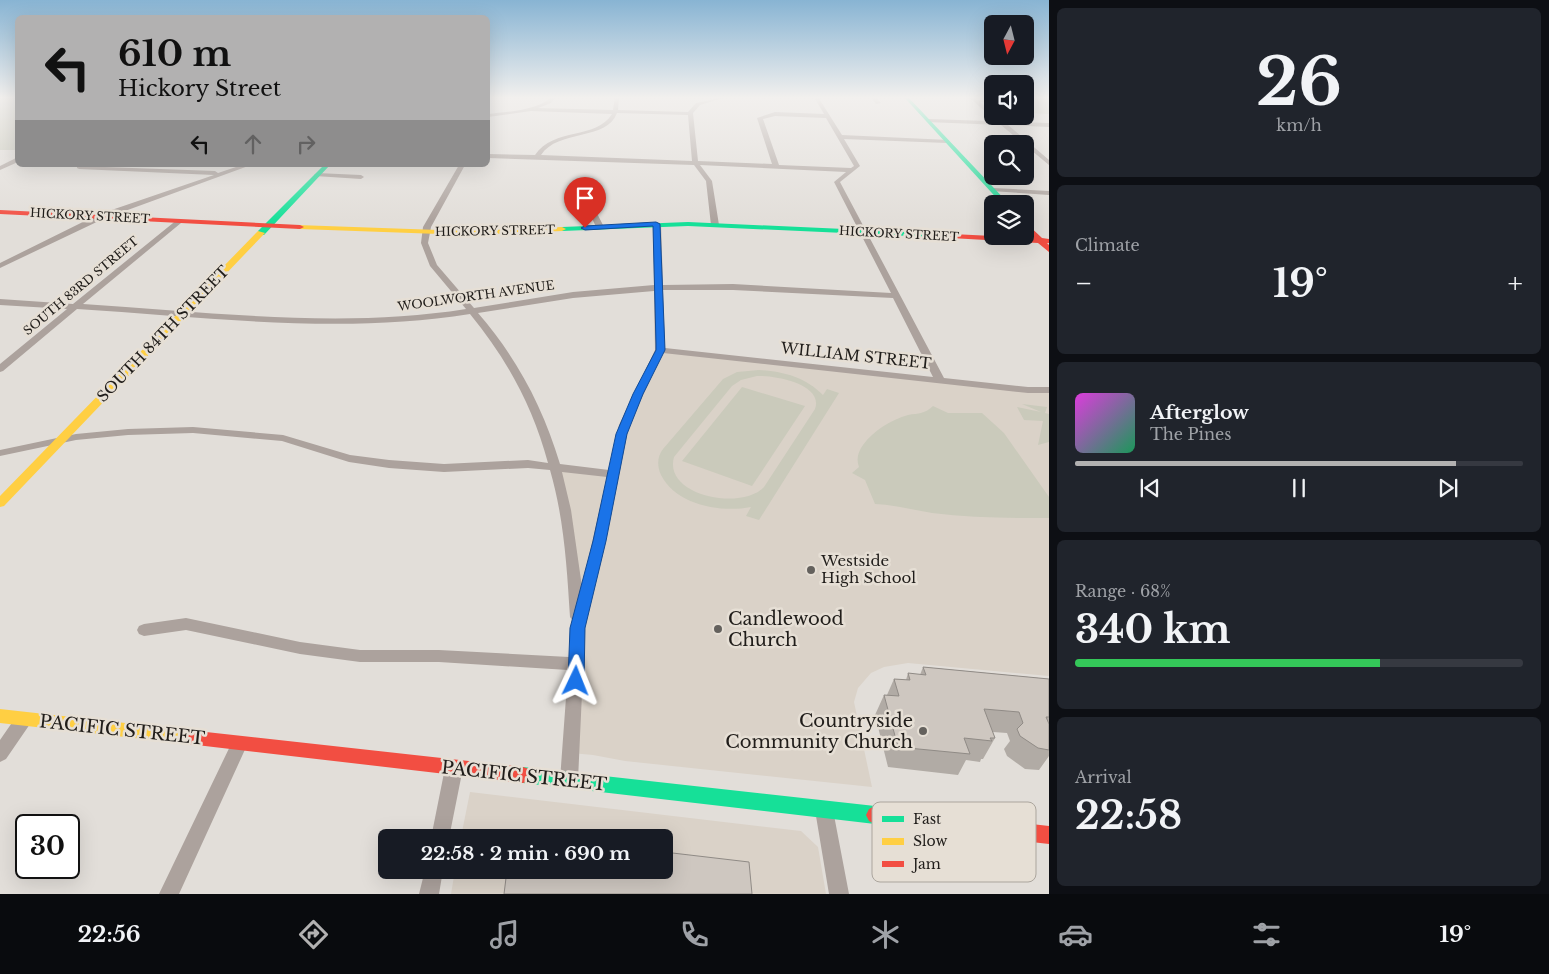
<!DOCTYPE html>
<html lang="en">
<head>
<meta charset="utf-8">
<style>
	:root { --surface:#171b24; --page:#20242c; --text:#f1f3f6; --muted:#9ea1a6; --line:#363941; --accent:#b2b1b1 }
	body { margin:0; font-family:"Libre Baskerville",serif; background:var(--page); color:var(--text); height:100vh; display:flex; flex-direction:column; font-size:19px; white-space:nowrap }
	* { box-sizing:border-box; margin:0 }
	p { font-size:16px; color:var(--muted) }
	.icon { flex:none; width:28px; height:28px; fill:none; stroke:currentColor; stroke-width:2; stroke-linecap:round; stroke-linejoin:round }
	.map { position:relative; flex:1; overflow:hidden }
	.side { display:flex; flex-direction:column; gap:8px; padding:8px; background:#0d0f14; width:500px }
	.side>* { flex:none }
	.guide { position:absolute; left:15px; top:15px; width:475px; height:152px; border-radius:8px; box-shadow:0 5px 20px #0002; background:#b2b1b1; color:#111; overflow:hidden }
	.needle { width:32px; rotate:187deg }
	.buttons { position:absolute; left:984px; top:15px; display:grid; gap:10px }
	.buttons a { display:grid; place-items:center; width:50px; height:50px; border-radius:8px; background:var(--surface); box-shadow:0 5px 20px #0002; font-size:25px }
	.speed { position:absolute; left:15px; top:814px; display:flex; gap:10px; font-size:25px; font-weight:700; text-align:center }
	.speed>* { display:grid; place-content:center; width:65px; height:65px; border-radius:50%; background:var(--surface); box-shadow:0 5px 20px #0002; line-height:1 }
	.speed .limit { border:2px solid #111; border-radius:8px; background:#fff; color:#111 }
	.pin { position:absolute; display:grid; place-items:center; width:42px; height:42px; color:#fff; margin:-51px -21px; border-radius:50% 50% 50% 0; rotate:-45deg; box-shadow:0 0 5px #0007 }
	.pin .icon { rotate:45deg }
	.me { position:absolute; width:55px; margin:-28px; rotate:2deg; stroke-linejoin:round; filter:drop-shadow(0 0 4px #0008) }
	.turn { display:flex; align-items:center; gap:18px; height:105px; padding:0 20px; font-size:22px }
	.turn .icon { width:65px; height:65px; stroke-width:2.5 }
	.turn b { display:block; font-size:35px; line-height:42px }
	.lanes { display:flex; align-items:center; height:48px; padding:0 20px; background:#0003; justify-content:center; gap:25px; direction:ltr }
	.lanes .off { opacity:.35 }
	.big { font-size:38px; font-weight:700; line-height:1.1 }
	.side .tile { flex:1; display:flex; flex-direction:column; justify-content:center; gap:8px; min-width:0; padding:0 18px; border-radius:8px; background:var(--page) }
	.side .dial { align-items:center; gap:0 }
	.dial b { font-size:65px; line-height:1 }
	.song { display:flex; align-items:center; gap:15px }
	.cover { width:60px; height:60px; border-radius:8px; background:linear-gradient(135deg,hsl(300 70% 55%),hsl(150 70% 35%)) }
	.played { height:5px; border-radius:2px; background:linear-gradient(90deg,var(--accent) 85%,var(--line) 85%) }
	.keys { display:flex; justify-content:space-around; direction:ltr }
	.heat { display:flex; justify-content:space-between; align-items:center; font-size:28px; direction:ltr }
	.charge { height:8px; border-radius:4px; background:linear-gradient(90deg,#34c759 68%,var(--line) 0) }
	.trip { position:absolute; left:378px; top:829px; width:295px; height:50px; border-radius:8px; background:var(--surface); box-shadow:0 5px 20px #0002; font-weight:700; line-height:50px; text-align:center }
	.menu { display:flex; height:80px; justify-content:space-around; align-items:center; background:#090b0e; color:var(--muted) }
	.menu .icon { width:35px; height:35px }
	.menu .on { color:var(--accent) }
	.menu b { font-size:22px; color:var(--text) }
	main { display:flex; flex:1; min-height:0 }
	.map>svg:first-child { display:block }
</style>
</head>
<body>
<main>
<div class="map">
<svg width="1049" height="894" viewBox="0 0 1049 894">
	<rect width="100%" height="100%" fill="#e2ded9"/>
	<!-- built -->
	<path fill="#dad2c8" d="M660,350L1049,390V676L908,663L884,667L871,673L858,688L854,702L872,787L625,761L593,755L571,753L578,628L556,467L614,474L622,434Z
		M470,792L801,831L818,847L826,894H451L455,870H664V838L461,837Z"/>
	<!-- green -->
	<path fill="#cacabb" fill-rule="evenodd" d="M0,97H17V150H0Z
		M1025,97H1049V114L1025,113Z
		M759,370C782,371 806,377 823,395L827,389L839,393L759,520L746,516L751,507C721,513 676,505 661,475C657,466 657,457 663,449L723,379L737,372ZM757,376C774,375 824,384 815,409L764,487C742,511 663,496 674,457L732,386L741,380Z
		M742,387L805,406L752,486L682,461Z
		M1022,404L1047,407L1045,413L1049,414V442L1038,445L1043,421L1024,420L1017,407L1041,412Z
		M933,406L948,413H982L1004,433L1049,497V518C1010,518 971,518 932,513C913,510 895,505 875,504L865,480L852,473L859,467C856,459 858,452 863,445C874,430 891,420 908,415C919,413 925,414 933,406Z"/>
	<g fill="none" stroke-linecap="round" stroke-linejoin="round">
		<!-- street -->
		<path fill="#aca29d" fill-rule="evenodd" d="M488,97H490V99H488Z
			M551,97H555L551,103L538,108L613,110L615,97H619L618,110L688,112L696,103L726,97L700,105L693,113L698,161L772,164L757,118L775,112L824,114L814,97H818L842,135L949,140L947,143L844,139L860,166L840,182L944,378L1028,387H1049V393H1028L663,353L629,425L606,541L585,628L578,780L575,786L569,788L563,786L560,780L568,670L439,662H360L300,654L186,630L144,636L139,634L137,630L139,626L144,624L186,618L300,642L360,650H439L569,657L573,621L570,617C567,568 564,518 550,470L528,468L444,472L389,468L349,462L282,441L193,433L128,435L76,440L0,456V450L76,434L128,429L193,427L283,435L350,455L389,460L444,464L528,460L548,463C533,407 507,359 470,314C341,335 207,317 77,309L3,371L0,372V364L67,309L0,305V299L73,304L178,219L182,221L181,223L83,304C209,312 341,329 466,309L430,266L421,243L423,227L459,165H465L431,227L428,243L437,265L474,308L573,292L654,285L653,224L657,222L661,224L663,285L733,284L891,293L834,182L846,172L700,165L712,181L719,225L715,227L711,225L706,181L694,165L488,158V154L535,155C554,127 596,140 612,114L531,111L488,117V114C506,112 540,110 551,97ZM617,113L688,115L692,161L541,155C558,129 607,141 617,113ZM775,116L826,118L854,166L851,168L779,165L763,119ZM663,290H733L893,298L933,377L665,348ZM654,291L655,350L619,425L609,470L560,464C543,407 517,358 478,313L573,298ZM562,472L607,477L582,587L571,510Z
			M871,97H875L881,103L876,104Z
			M969,97H973L977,100H992V102H980L992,113L993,116H990Z
			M929,119L1049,123V127L1008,125L1049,160V165L1001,125L927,122Z
			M18,157V162L0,170V166Z
			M242,165H251L103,219L0,268V263L97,215L214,175L79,169L77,168V166L215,171L218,173Z
			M317,173L361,175L364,177L361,179L315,176L314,175Z
			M993,188L1049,191V195L991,191L990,190Z
			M581,191L586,192L604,227L603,229L596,227L580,192Z
			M24,712L30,714L32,719L30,724L6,759L0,762V740L18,714Z
			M240,736L246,738L248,743L179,894H159L234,738Z
			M454,760L460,762L463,768L449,838H431L445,768L448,762Z
			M824,802L830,804L833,810L849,894H829L815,810L818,804Z
			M425,870H443L439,894H419Z"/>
		<!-- fast -->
		<path fill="#16e098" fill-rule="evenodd" d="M904,97H908L1009,204H1002Z
			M324,165H330L264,235H258V231Z
			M688,222L932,233L936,235L932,237L688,226L562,231L558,229L562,227Z
			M523,767L875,806L881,809L884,815L881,821L875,824L523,783L517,781L514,775L517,769Z"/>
		<!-- slow -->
		<path fill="#ffcf43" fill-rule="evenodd" d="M297,225L467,231L562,227L566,229L562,231L467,235L300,229H297Z
			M258,231L265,233L4,506L0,507V496Z
			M0,709L188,730L194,732L196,737L194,742L188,744L0,723Z"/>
		<!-- jam -->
		<path fill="#f24e42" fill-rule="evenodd" d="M0,210L300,225L304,227L300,229L0,214Z
			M1025,222L1042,238L1049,239V243H1047L1049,245V252L1038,243L932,237L928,235L932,233L1034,238L1025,228Z
			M188,730L523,767L529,769L532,775L529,781L523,783L188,744L182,742L180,737L182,732Z
			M875,806L1049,826V844L875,824L869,821L866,815L869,809Z"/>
	</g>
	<!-- wall -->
	<path fill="#b1aba5" d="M923,667L1049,679V756L1039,770L1025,769L1007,756L1004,749L1010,741L1007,733L993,732L995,738L983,759H981L980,762L966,760L958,775L888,767L875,715L884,695H887L894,679L906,680L908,673L920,675Z"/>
	<!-- building -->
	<path fill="#cec7c0" stroke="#908b86" d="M923,667L1049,679V717H1046L1049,724V750L1038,748L1020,736L1017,729L1023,723L1019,712L984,709L995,738H990L992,741L964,738L970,754L898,747L884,695L899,696L894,679L910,680L908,673L926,675Z
		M512,833L546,838H512Z
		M664,852L749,862L752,894H504L507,870H664Z"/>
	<!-- sky -->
	<linearGradient id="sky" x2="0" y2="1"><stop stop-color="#88b4d3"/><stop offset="0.44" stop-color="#f2f0ee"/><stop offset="1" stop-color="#f2f0ee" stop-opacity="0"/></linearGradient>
	<rect width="1049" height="222" fill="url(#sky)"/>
	<!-- route -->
	<path fill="#1a73e8" stroke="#114b97" d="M656,222L660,224L665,350L643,394L627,434L606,541L585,628L584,681L582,686L576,688L571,686L568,681L570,628L593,541L616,434L633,394L656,350V344L653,226L585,230L581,228L585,226Z"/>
	<!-- markers -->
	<g fill="#64615d" stroke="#e6dfd5" stroke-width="2">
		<circle cx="811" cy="570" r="5"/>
		<circle cx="718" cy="629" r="5"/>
		<circle cx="923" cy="731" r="5"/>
	</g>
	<g text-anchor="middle" stroke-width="5" stroke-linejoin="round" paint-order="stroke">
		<!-- far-street labels -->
		<g font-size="12" fill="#201d1a" stroke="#e6dfd5">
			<text transform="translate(90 216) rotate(3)" y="4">HICKORY STREET</text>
			<text transform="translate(495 231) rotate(-1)" y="4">HICKORY STREET</text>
			<text transform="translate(899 234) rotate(3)" y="4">HICKORY STREET</text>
			<text transform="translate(81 286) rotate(-40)" y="4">SOUTH 83RD STREET</text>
			<text transform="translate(476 296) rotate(-8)" y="4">WOOLWORTH AVENUE</text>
		</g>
		<!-- street labels -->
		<g font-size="15" fill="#201d1a" stroke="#e6dfd5">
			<text transform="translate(163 334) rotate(-46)" y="5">SOUTH 84TH STREET</text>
			<text transform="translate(856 356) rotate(6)" y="5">WILLIAM STREET</text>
		</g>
		<!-- poi labels -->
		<g font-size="15" fill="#201d1a" stroke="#e6dfd5" text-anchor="start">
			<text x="821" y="566">Westside<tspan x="821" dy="17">High School</tspan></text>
		</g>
		<!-- near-poi labels -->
		<g font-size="18" fill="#201d1a" stroke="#e6dfd5" text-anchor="start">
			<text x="728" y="625">Candlewood<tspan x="728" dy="21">Church</tspan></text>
			<text x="913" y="727" text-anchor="end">Countryside<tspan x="913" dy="21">Community Church</tspan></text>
		</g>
		<!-- near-street labels -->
		<g font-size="18" fill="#201d1a" stroke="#e6dfd5">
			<text transform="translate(122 730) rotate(6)" y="6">PACIFIC STREET</text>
			<text transform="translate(524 776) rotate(6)" y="6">PACIFIC STREET</text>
		</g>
	</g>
	<!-- legend -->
	<rect x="872" y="802" width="164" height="80" rx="8" fill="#e6dfd5" stroke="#aba59d" stroke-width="1"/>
	<rect x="882" y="816" width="22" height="6" fill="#16e098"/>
	<rect x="882" y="838" width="22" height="7" fill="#ffcf43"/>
	<rect x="882" y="861" width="22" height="6" fill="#f24e42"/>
	<g font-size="14" fill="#201d1a">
		<text x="913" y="824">Fast</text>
		<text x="913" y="846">Slow</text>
		<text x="913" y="869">Jam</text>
	</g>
</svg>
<div class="buttons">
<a><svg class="needle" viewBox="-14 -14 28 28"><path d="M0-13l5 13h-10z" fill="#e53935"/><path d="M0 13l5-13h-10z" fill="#9ea1a6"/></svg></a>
<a><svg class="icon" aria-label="sound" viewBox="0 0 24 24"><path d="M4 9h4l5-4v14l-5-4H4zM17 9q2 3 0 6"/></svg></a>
<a><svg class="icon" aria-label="search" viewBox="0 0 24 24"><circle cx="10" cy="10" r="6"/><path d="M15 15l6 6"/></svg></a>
<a><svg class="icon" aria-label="layers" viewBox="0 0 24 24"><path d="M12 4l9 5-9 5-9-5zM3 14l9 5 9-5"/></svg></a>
</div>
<div class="speed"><div class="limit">30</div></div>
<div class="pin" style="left:585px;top:228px;background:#d93025"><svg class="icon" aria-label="arrive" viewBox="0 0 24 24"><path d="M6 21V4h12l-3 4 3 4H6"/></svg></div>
<svg class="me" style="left:576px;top:681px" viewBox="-20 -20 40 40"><path d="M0-17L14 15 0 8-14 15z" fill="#1a73e8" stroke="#fff" stroke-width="4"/></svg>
<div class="trip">22:58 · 2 min · 690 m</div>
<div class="guide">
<div class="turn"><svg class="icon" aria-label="left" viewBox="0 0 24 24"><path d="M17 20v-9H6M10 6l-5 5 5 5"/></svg><div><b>610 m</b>Hickory Street</div></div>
<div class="lanes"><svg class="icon" aria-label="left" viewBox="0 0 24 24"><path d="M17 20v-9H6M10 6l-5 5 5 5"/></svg><svg class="icon off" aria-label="ahead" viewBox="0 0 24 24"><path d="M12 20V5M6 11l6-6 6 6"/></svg><svg class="icon off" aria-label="right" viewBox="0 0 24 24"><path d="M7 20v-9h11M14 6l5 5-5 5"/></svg></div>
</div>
</div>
<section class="side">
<div class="tile dial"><b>26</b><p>km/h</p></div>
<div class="tile"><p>Climate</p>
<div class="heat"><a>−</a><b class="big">19°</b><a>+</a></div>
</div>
<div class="tile">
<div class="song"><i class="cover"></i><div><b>Afterglow</b><p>The Pines</p></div></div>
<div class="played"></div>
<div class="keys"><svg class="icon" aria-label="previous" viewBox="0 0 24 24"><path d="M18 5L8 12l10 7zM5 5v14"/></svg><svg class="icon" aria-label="pause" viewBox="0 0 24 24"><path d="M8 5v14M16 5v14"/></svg><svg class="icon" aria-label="next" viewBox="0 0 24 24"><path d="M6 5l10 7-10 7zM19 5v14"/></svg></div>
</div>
<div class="tile"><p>Range · 68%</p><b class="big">340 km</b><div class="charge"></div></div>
<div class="tile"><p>Arrival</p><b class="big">22:58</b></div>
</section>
</main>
<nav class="menu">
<b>22:56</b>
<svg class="icon on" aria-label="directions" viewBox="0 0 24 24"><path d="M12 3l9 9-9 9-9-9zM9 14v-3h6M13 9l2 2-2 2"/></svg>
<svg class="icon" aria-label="music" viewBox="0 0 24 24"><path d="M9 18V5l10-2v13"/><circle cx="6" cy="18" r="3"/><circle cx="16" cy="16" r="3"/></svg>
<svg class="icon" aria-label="phone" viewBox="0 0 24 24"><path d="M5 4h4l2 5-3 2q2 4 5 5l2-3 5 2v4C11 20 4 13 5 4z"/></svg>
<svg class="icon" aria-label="climate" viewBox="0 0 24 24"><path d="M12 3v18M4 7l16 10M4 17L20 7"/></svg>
<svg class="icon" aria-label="car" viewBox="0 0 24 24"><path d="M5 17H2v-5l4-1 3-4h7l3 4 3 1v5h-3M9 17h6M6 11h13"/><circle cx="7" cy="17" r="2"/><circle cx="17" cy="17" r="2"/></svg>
<svg class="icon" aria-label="filters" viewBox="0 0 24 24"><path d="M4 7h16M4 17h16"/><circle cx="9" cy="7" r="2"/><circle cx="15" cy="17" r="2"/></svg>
<b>19°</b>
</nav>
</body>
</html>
